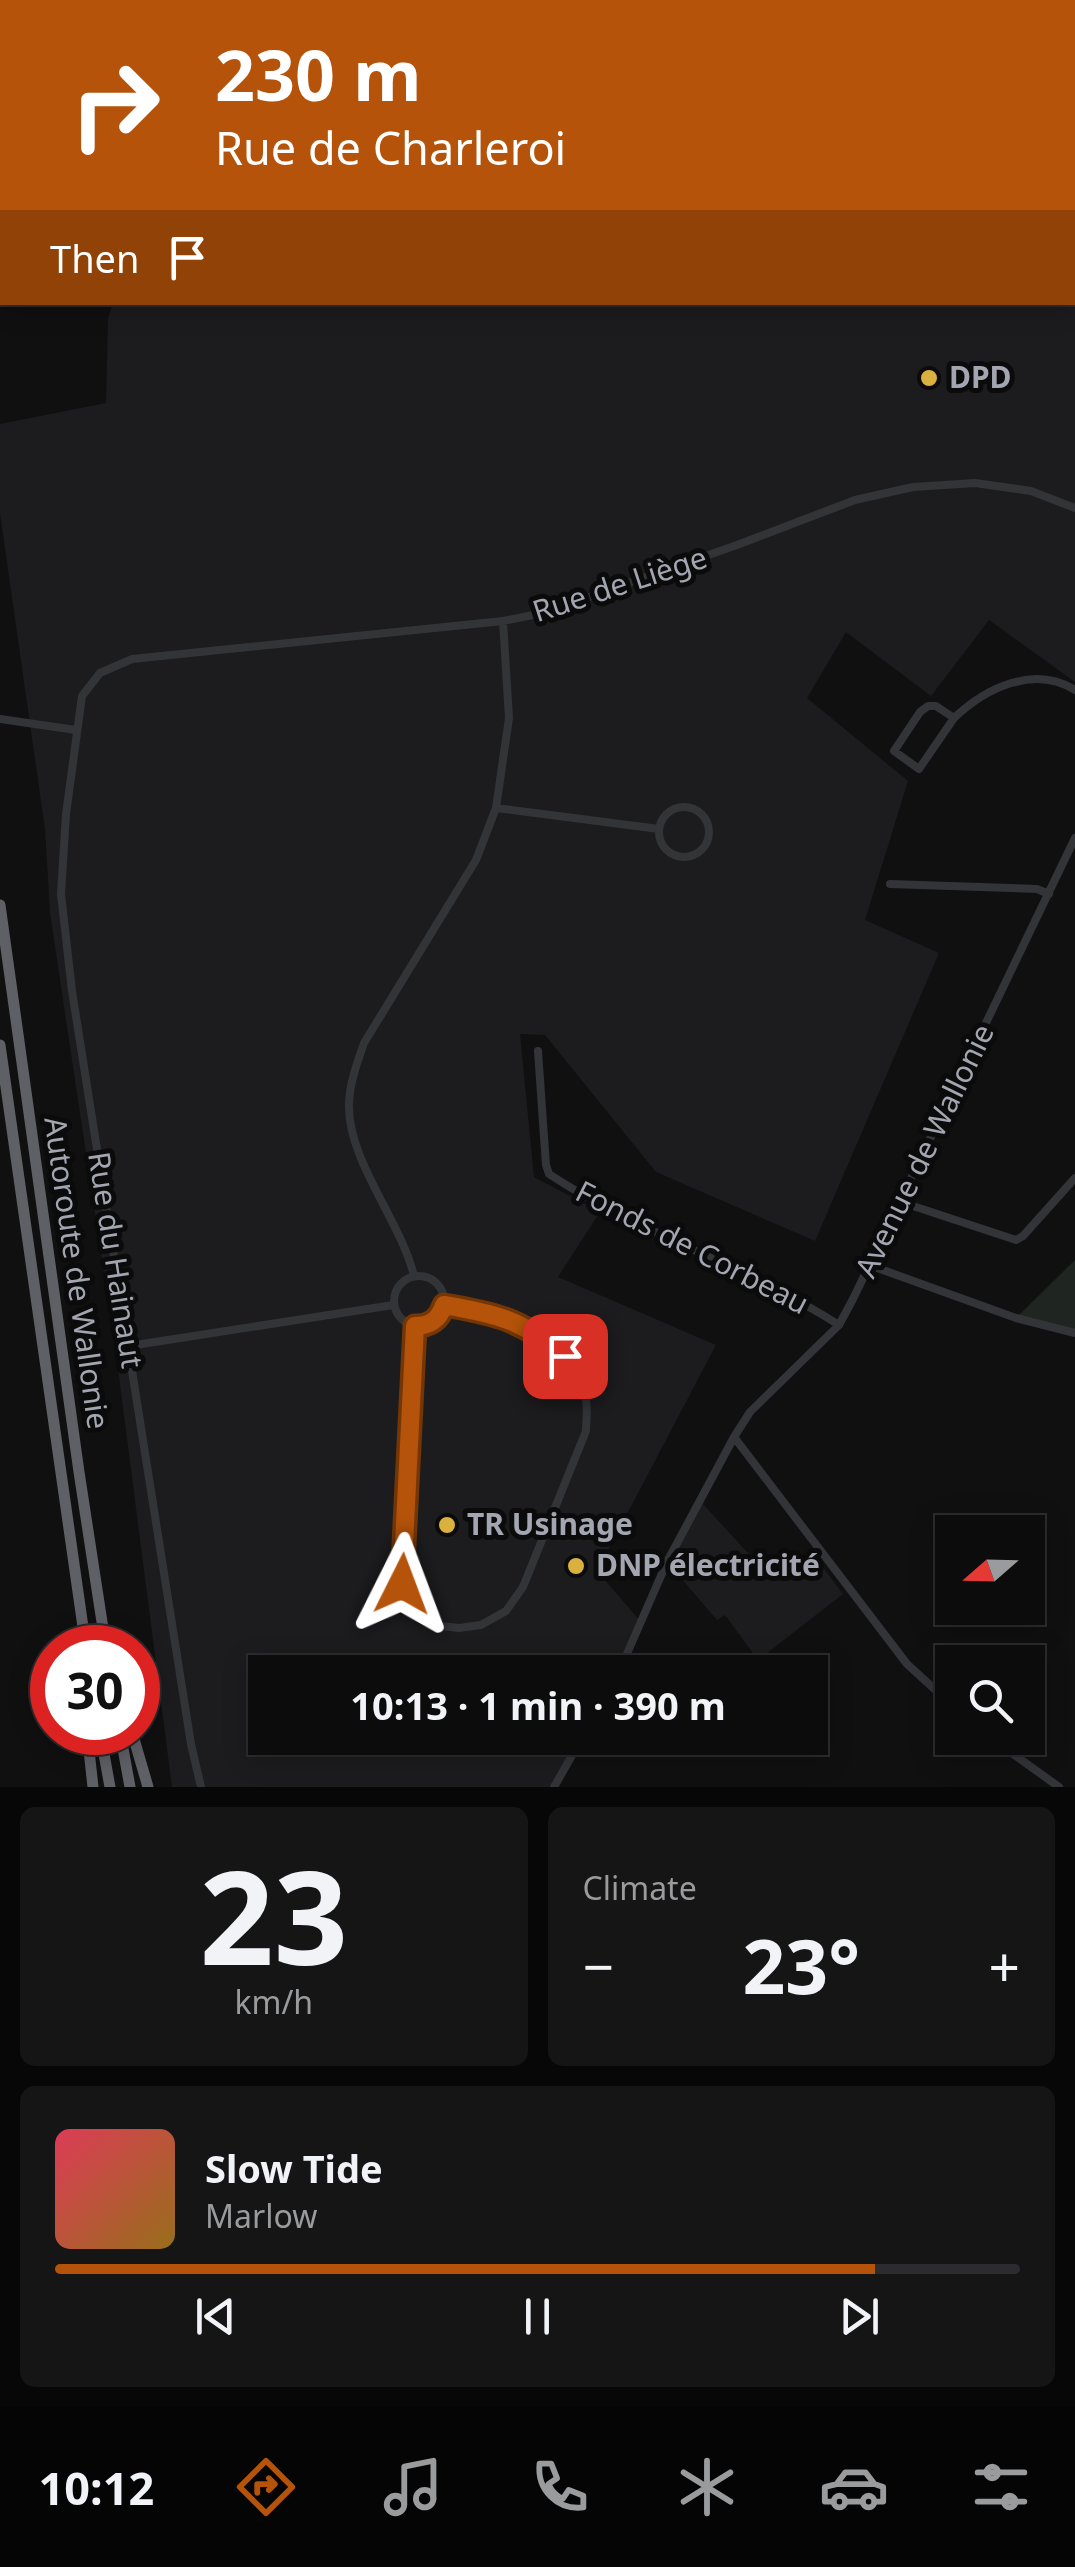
<!DOCTYPE html>
<html lang="en">
<head>
<meta charset="utf-8">
<style>
	:root { --surface:#0c0c0d; --page:#151516; --text:#f1f3f6; --muted:#9a9b9d; --line:#2c2c2e; --accent:#b45309 }
	body { margin:0; font-family:"Noto Sans",sans-serif; background:var(--page); color:var(--text); height:100vh; display:flex; flex-direction:column; font-size:38px; white-space:nowrap }
	* { box-sizing:border-box; margin:0 }
	p { font-size:32px; color:var(--muted) }
	.icon { flex:none; width:55px; height:55px; fill:none; stroke:currentColor; stroke-width:2; stroke-linecap:round; stroke-linejoin:round }
	.map { position:relative; height:1787px; overflow:hidden }
	.sheet { display:flex; flex-direction:column; gap:20px; padding:20px; background:#070707; flex:1 }
	.sheet>* { flex:none }
	.banner { position:absolute; left:0px; top:0px; width:1075px; height:305px; box-shadow:0 5px 25px #0003,0 0 0 2px var(--line); background:#b45309; color:#fff; overflow:hidden }
	.needle { width:65px; rotate:250deg }
	.tools { position:absolute; left:935px; top:1515px; display:grid; gap:20px }
	.tools a { display:grid; place-items:center; width:110px; height:110px; border-radius:0px; background:var(--surface); box-shadow:0 5px 25px #0003,0 0 0 2px var(--line); font-size:50px }
	.speed { position:absolute; left:30px; top:1625px; display:flex; gap:20px; font-size:50px; font-weight:700; text-align:center }
	.speed>* { display:grid; place-content:center; width:130px; height:130px; border-radius:50%; background:var(--surface); box-shadow:0 5px 25px #0003,0 0 0 2px var(--line); line-height:1 }
	.speed .limit { border:15px solid #d22; background:#fff; color:#111 }
	.pin { position:absolute; display:grid; place-items:center; width:85px; height:85px; color:#fff; margin:-42px; border-radius:20px; box-shadow:0 5px 15px #0006 }
	.me { position:absolute; width:110px; margin:-55px; rotate:3deg; stroke-linejoin:round; filter:drop-shadow(0 0 8px #0008) }
	.turn { display:flex; align-items:center; gap:35px; height:210px; padding:0 50px; font-size:45px }
	.turn .icon { width:130px; height:130px; stroke-width:2.5 }
	.turn b { display:block; font-size:70px; line-height:85px }
	.then { display:flex; align-items:center; height:95px; padding:0 50px; background:#0003; gap:20px; font-size:38px }
	.big { font-size:75px; font-weight:700; line-height:1.1 }
	.sheet .card { flex:1; display:flex; flex-direction:column; justify-content:center; gap:15px; min-width:0; padding:0 35px; border-radius:15px; background:var(--page) }
	.sheet .dial { align-items:center; gap:0 }
	.dial b { font-size:130px; line-height:1 }
	.song { display:flex; align-items:center; gap:30px }
	.cover { width:120px; height:120px; border-radius:15px; background:linear-gradient(135deg,hsl(350 70% 55%),hsl(40 70% 35%)) }
	.played { height:10px; border-radius:5px; background:linear-gradient(90deg,var(--accent) 85%,var(--line) 85%) }
	.keys { display:flex; justify-content:space-around; direction:ltr }
	.heat { display:flex; justify-content:space-between; align-items:center; font-size:55px; direction:ltr }
	.sheet .tiles { flex:1; display:grid; gap:20px; grid-template-columns:1fr 1fr }
	.card:last-child { grid-column:span 2 }
	.trip { position:absolute; left:248px; top:1655px; width:580px; height:100px; border-radius:0px; background:var(--surface); box-shadow:0 5px 25px #0003,0 0 0 2px var(--line); font-weight:700; line-height:100px; text-align:center }
	.tab-bar { display:flex; height:160px; justify-content:space-around; align-items:center; background:#050505; color:var(--muted) }
	.tab-bar .icon { width:70px; height:70px }
	.tab-bar .active { color:var(--accent) }
	.tab-bar b { font-size:45px; color:var(--text) }
	.map>svg:first-child { display:block }
</style>
</head>
<body>
<div class="map">
<svg width="1075" height="1787" viewBox="0 0 1075 1787">
	<rect width="100%" height="100%" fill="#101011"/>
	<!-- built -->
	<path fill="#1c1c1e" d="M1073,248L1075,250V682L989,620L931,696L846,632L807,698L908,781L865,920L939,953L815,1241L656,1172L545,1035L520,1034L534,1177L600,1212L558,1277L716,1345L597,1571L642,1623L619,1672H265V1738H582L554,1787H172L116,1353L50,913L45,829L0,513V424L106,403L108,319L113,303L1072,302Z
		M700,1501L772,1579L810,1550L843,1594L758,1660L725,1615L717,1620L667,1562Z"/>
	<!-- green -->
	<path fill="#1f2520" d="M1075,1260V1333L1016,1318Z"/>
	<g fill="none" stroke-linecap="round" stroke-linejoin="round">
		<!-- minor -->
		<path stroke="#333438" stroke-width="8" d="M328,2L340,0
			M1048,2L1051,0
			M0,23H2
			M928,706H936L954,718L919,769L894,751L920,712Z
			M954,718C987,687 1034,665 1075,690
			M0,719L76,730
			M659 832a25 25 0 1 1 50 0a25 25 0 1 1-50 0Z
			M496,808L659,829
			M890,884L1037,889L1049,894
			M538,1051L546,1165L549,1174C640,1234 747,1266 839,1325
			M901,1202L1016,1240L1023,1236L1075,1178
			M869,1265L1016,1318L1075,1333
			M394 1301a25 25 0 1 1 50 0a25 25 0 1 1-50 0Z
			M414,1276C400,1219 347,1160 349,1103C350,1082 357,1063 364,1043L476,860L496,808L509,718L503,621
			M415,1326L402,1584L409,1607L432,1625L459,1628L481,1625L506,1611L523,1587L586,1431C586,1421 588,1409 586,1400C572,1334 501,1314 444,1305
			M129,1346L393,1305
			M734,1437L907,1664L952,1705
			M619,1672L667,1562L734,1437L750,1412L839,1325L853,1299L1075,838
			M991,1738L1059,1787
			M201,1787L191,1744L72,991L61,894L66,814L82,696L100,673L132,659L503,621L543,613L737,545L855,500L913,487L975,483L1031,491L1075,508
			M554,1787L582,1738"/>
		<!-- highway -->
		<path stroke="#5e6066" stroke-width="11" d="M0,905L79,1472L106,1648
			M0,1045L86,1648
			M87,1732L93,1787
			M100,1732L110,1787
			M120,1732L130,1787
			M132,1732L148,1787"/>
	</g>
	<g fill="none" stroke-linecap="round" stroke-linejoin="round">
		<!-- route casing -->
		<g stroke="#753606" stroke-width="25">
			<path id="route" d="M402,1584L415,1326C430,1326 439,1320 444,1305C498,1314 522,1320 565,1356"/>
		</g>
		<!-- route -->
		<use href="#route" stroke="#b45309" stroke-width="18"/>
	</g>
	<!-- markers -->
	<g fill="#dab13f" stroke="#0b0b0c" stroke-width="4">
		<circle cx="929" cy="378" r="10"/>
		<circle cx="447" cy="1525" r="10"/>
		<circle cx="576" cy="1566" r="10"/>
	</g>
	<g text-anchor="middle" stroke-width="10" stroke-linejoin="round" paint-order="stroke">
		<!-- poi labels -->
		<g font-size="30" font-weight="bold" fill="#a3a6b0" stroke="#0b0b0c" text-anchor="start">
			<text x="949" y="388">DPD</text>
			<text x="467" y="1535">TR Usinage</text>
			<text x="596" y="1576">DNP électricité</text>
		</g>
		<!-- street labels -->
		<g font-size="30" fill="#a3a6b0" stroke="#0b0b0c">
			<text transform="translate(620 585) rotate(-18)" y="10">Rue de Liège</text>
			<text transform="translate(925 1151) rotate(-64)" y="10">Avenue de Wallonie</text>
			<text transform="translate(692 1248) rotate(27)" y="10">Fonds de Corbeau</text>
			<text transform="translate(115 1260) rotate(81)" y="10">Rue du Hainaut</text>
			<text transform="translate(76 1273) rotate(82)" y="10">Autoroute de Wallonie</text>
		</g>
	</g>
</svg>
<div class="tools">
<a><svg class="needle" viewBox="-14 -14 28 28"><path d="M0-13l5 13h-10z" fill="#e53935"/><path d="M0 13l5-13h-10z" fill="#9a9b9d"/></svg></a>
<a><svg class="icon" aria-label="search" viewBox="0 0 24 24"><circle cx="10" cy="10" r="6"/><path d="M15 15l6 6"/></svg></a>
</div>
<div class="speed"><div class="limit">30</div></div>
<div class="pin" style="left:565px;top:1356px;background:#d93025"><svg class="icon" aria-label="arrive" viewBox="0 0 24 24"><path d="M6 21V4h12l-3 4 3 4H6"/></svg></div>
<svg class="me" style="left:402px;top:1584px" viewBox="-20 -20 40 40"><path d="M0-17L14 15 0 8-14 15z" fill="#b45309" stroke="#fff" stroke-width="4"/></svg>
<div class="trip">10:13 · 1 min · 390 m</div>
<div class="banner">
<div class="turn"><svg class="icon" aria-label="right" viewBox="0 0 24 24"><path d="M7 20v-9h11M14 6l5 5-5 5"/></svg><div><b>230 m</b>Rue de Charleroi</div></div>
<div class="then">Then<svg class="icon" aria-label="arrive" viewBox="0 0 24 24"><path d="M6 21V4h12l-3 4 3 4H6"/></svg></div>
</div>
</div>
<section class="sheet">
<div class="tiles">
<div class="card dial"><b>23</b><p>km/h</p></div>
<div class="card"><p>Climate</p>
<div class="heat"><a>−</a><b class="big">23°</b><a>+</a></div>
</div>
<div class="card">
<div class="song"><i class="cover"></i><div><b>Slow Tide</b><p>Marlow</p></div></div>
<div class="played"></div>
<div class="keys"><svg class="icon" aria-label="previous" viewBox="0 0 24 24"><path d="M18 5L8 12l10 7zM5 5v14"/></svg><svg class="icon" aria-label="pause" viewBox="0 0 24 24"><path d="M8 5v14M16 5v14"/></svg><svg class="icon" aria-label="next" viewBox="0 0 24 24"><path d="M6 5l10 7-10 7zM19 5v14"/></svg></div>
</div>
</div>
</section>
<nav class="tab-bar">
<b>10:12</b>
<svg class="icon active" aria-label="directions" viewBox="0 0 24 24"><path d="M12 3l9 9-9 9-9-9zM9 14v-3h6M13 9l2 2-2 2"/></svg>
<svg class="icon" aria-label="music" viewBox="0 0 24 24"><path d="M9 18V5l10-2v13"/><circle cx="6" cy="18" r="3"/><circle cx="16" cy="16" r="3"/></svg>
<svg class="icon" aria-label="phone" viewBox="0 0 24 24"><path d="M5 4h4l2 5-3 2q2 4 5 5l2-3 5 2v4C11 20 4 13 5 4z"/></svg>
<svg class="icon" aria-label="climate" viewBox="0 0 24 24"><path d="M12 3v18M4 7l16 10M4 17L20 7"/></svg>
<svg class="icon" aria-label="car" viewBox="0 0 24 24"><path d="M5 17H2v-5l4-1 3-4h7l3 4 3 1v5h-3M9 17h6M6 11h13"/><circle cx="7" cy="17" r="2"/><circle cx="17" cy="17" r="2"/></svg>
<svg class="icon" aria-label="filters" viewBox="0 0 24 24"><path d="M4 7h16M4 17h16"/><circle cx="9" cy="7" r="2"/><circle cx="15" cy="17" r="2"/></svg>
</nav>
</body>
</html>
